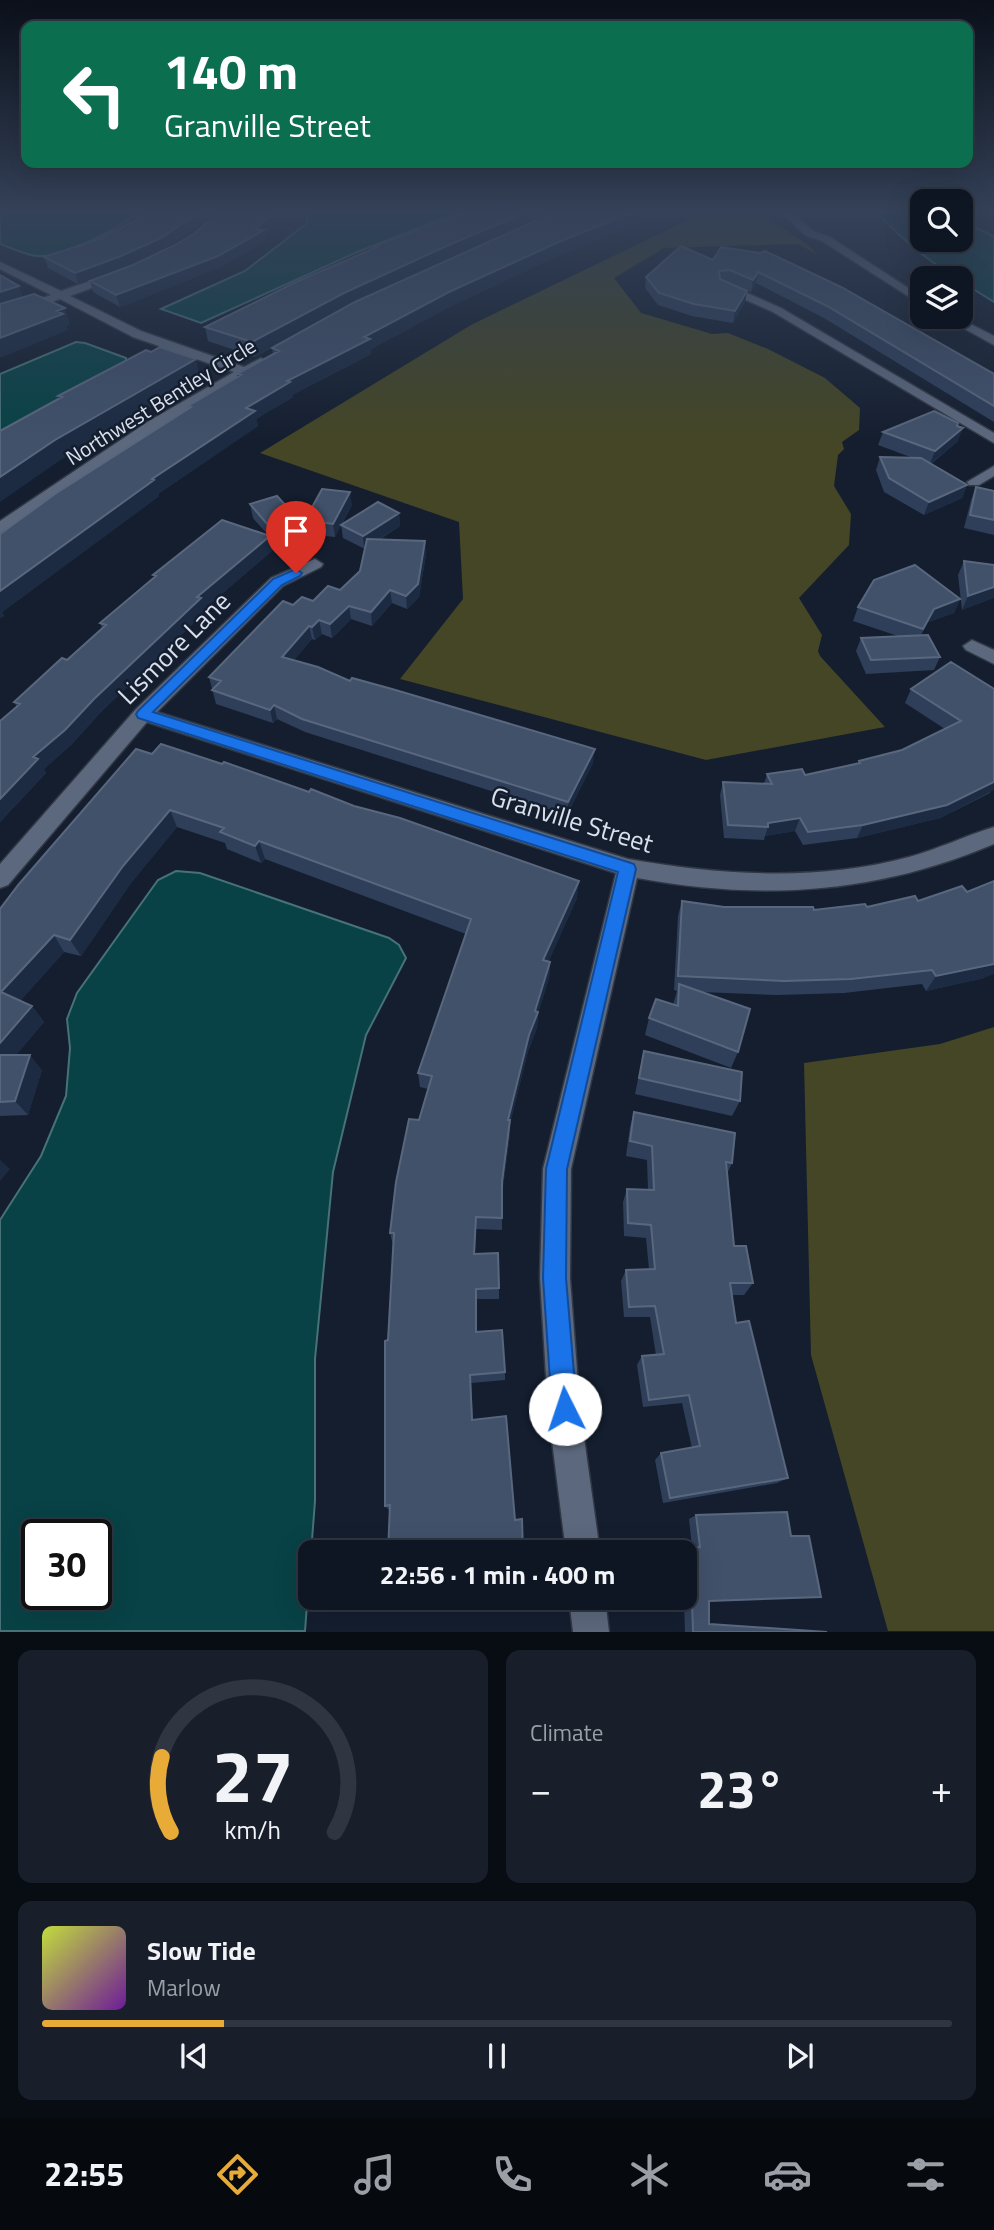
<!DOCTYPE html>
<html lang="en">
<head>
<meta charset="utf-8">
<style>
	:root { --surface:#0f1623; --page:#181f2b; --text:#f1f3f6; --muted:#9b9fa6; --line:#2f3541; --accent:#e8ab37 }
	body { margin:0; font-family:"Titillium Web",sans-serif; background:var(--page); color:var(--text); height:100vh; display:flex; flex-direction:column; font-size:26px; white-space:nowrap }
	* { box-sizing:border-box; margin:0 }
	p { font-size:23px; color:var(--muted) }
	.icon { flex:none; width:38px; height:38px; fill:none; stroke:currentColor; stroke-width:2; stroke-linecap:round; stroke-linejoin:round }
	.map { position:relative; height:1632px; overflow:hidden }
	.panel { display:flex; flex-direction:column; gap:18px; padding:18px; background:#080c13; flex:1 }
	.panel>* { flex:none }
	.hud { position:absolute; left:21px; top:21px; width:952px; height:147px; border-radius:14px; box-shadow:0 7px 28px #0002,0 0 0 2px var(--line); background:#0b6e4f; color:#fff; overflow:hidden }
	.tools { position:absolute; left:910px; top:189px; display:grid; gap:14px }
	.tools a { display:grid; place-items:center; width:63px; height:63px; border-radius:14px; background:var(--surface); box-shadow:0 7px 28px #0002,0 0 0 2px var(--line); font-size:35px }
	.speed { position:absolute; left:21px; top:1519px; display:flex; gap:14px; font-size:35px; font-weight:700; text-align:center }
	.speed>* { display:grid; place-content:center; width:91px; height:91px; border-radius:50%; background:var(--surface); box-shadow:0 7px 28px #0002,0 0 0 2px var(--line); line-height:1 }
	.speed .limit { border:4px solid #111; border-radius:10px; background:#fff; color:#111 }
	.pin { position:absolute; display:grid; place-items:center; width:60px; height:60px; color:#fff; margin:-72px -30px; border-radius:50% 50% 50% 0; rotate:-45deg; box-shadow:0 0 7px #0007 }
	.pin .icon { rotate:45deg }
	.me { position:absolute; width:77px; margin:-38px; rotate:356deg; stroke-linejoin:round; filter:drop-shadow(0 0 5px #0008) }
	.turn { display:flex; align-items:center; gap:24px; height:147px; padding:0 28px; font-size:32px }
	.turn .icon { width:91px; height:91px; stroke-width:2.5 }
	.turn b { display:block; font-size:49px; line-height:60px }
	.big { font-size:52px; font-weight:700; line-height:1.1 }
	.panel .card { flex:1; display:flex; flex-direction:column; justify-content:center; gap:10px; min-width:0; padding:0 24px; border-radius:14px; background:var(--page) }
	.panel .dial { align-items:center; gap:0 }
	.dial svg { height:182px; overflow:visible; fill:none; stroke:var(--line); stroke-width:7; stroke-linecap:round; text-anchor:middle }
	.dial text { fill:var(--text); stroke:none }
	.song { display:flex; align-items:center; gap:21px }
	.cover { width:84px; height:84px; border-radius:10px; background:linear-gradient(135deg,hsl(70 70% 55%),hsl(280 70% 35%)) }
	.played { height:7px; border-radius:4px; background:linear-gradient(90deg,var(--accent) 20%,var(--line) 20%) }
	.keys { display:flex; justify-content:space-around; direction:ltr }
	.heat { display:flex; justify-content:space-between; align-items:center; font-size:38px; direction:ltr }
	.panel .tiles { flex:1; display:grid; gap:18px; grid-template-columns:1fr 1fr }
	.card:last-child { grid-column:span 2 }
	.trip { position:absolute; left:298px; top:1540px; width:399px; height:70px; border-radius:14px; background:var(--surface); box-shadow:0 7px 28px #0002,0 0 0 2px var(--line); font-weight:700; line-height:70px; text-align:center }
	.tab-bar { display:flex; height:112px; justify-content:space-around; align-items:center; background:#06090e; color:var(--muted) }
	.tab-bar .icon { width:49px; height:49px }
	.tab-bar .current { color:var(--accent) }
	.tab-bar b { font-size:32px; color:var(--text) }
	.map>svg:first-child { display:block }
</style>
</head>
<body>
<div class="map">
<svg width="994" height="1632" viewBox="0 0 994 1632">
	<rect width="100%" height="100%" fill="#141e2f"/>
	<!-- green -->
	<path fill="#444625" d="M704,212H757L807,244L818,255L798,244L664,248L614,278L641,313L712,334L728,333L768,349L825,378L860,408L859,430L842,442L844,449L838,455L834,486L851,514L849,545L799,598L822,635L818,651L820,656L885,727L706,760L400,679L463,599L459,522L260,453L471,325Z
		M994,1027V1631H888L811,1355L804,1063L940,1044Z"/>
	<!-- water -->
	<path fill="#084246" stroke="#477278" stroke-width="2" fill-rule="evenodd" d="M8,212H137C121,229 60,258 37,256C25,255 12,248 0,244V219Z
		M310,212H459L355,253L201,323L161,309L245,271L306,224Z
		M877,212H922V240H961V221L994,236V302C952,276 911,251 877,212Z
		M76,342L85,343L126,358V362L0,433V374Z
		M176,871L200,873L389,938L399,945L406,958L366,1035L333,1172L315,1359V1501L305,1631H0V1220L41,1156L66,1096L70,1048L67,1019L77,993L158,880ZM37,1535H96V1594H37Z"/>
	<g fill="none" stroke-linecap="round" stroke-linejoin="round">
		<!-- minor casing -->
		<g stroke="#313845" stroke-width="3">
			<path id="minor" d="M781,212H792L813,231L830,237L922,297V305L822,241L805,235Z
				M0,262L61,291L113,273H121V277L70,296L141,331L244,367L261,358L267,362L159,427L0,533V521L149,421L234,372L133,337L60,299L0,321V313L51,295L0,269Z
				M719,284H727L781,308L994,433V443L773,312L719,288Z
				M943,317H957L994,336V345Z
				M994,466V476L979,485H969L967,482Z
				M315,559L323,564L321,567L283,586L157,712L628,859C720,875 817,882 909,857C938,849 965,836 994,827V844C876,894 762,901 637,878L571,1169L570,1278L580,1409L600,1552H566L548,1409L540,1278L543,1169L616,873L147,722L8,885L0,888V864L136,709L271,578Z
				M972,640L994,650V664L966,650L963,646Z
				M569,1598H605L609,1632H573Z"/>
		</g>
		<!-- minor -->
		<use href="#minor" fill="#5c687d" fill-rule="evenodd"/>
	</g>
	<!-- wall -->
	<path fill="#2f3f5a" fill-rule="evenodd" d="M151,212H213L199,225L164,249L124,268L78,284L48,268L44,257L100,239Z
		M218,212H289L265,233L266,241L220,267L120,307L93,292L90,281L133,265L175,245L195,233Z
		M464,212H657L656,216L560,255L449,307L371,349V354L292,395L293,397L256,419L258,426L158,494L159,496L2,612L4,616L0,618V534L189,409L188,406L237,378V374L273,354L272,348L309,328L255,357L208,341L205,327L375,248V246ZM482,245L424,271L452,258Z
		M721,247L994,374V422L824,318L756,283L751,292L727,282L747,291L745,302L733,323L692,316L658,305L645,288L646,277L713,260Z
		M957,426L958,441L931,464L967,485L962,498L924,515L884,492L876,470L880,457L913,458L878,445L883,432Z
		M976,487L994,491V535L964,528L971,500Z
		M250,504L302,523L304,536L277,545L270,537L273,550L204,609L205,612L100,713L72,744L44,769L46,773L0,822V721L17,707L14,702L67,660L102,628L100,623L154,577L153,575L269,536L253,518Z
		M352,505L342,524L399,513L400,526L379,540L426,554L419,597L407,609L392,603L372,626L351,619L332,638L322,634L315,640L312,639L294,660L350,681L593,763L567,815L305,732L277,719L273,723L216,704L209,677L293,605L313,601L340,590L360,571L365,549L343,538L341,525L335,537L307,534L305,520Z
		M964,561L994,565V596L993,598L962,610L958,575Z
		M960,599L954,613L928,622L921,635L940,657L934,670L866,674L856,651L861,638L898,636L853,621L858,607Z
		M951,662L990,793L940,818L857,838L803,845L795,831L765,836L764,840L724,838L720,795L723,782L764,784L767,774L805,775L858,764L859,761L902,750L945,729L905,703L911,689Z
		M136,749L577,898L548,962H550L549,978L538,1013L537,1028L528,1051L510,1123V1134L502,1194V1230L476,1229L475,1254L499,1288V1299H476L477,1332L505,1372V1380L471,1383L473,1420L515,1520L523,1552L389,1510L385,1506L388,1340L393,1245L390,1233L428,1089L420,1087L418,1073L466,934L265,859L261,863L227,849L225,843L177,827L131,883L81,956L64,952L20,1001L32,1006L44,1022L16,1055L42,1070L28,1115L0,1116V909Z
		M682,901L724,907L814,910L867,907L918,901L984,978L926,991L922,984L844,993L778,995L700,992L738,1052L731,1068L645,1035L649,1018L673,1005L677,991L674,990L678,916Z
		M644,1051L740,1101L732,1116L635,1094Z
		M634,1112L732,1163L727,1174L734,1246L753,1283L744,1295H732L736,1323L788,1478L777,1483L663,1503L655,1460L661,1453L692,1448L682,1403L643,1407L637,1365L642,1356L656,1355L650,1317H624L621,1281L626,1270L649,1269L646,1238L624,1236L623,1202L627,1189L648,1190L647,1160L626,1156L630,1127Z
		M696,1515L709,1601V1624L827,1632H685L684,1602H678V1598H684V1552H672V1551L679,1548L692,1547L689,1519Z"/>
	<!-- shaded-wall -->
	<path fill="#1c2b42" d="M199,212H213L199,225L164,249L124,268L78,284L75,273Z
		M275,212H289L265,233L266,241L220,267L120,307L116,295L255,229Z
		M528,212H559L452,258L346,308L255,357L252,342L344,293L451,244Z
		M634,212H657L656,216L560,255L449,307L371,349V354L292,395L293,397L256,419L258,426L158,494L159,496L2,612L4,616L0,618V591L246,408L287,381L364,337L449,292L561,241Z
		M758,272L756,283L751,292L753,280Z
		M19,286L25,302L0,311V292Z
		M747,291L745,302L733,323L735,311Z
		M65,308L70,324L67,326L68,330L0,358V338Z
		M196,359L200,378L62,459L0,502V477L55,440Z
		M963,428L958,441L930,464L935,451Z
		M967,485L962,498L924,515L929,502Z
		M350,492L352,505L335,537L333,524Z
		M399,513L400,526L364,549L363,536Z
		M302,523L304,536L277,545L274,532Z
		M270,536L273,550L204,609L205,612L100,713L72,744L44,769L46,773L0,822V799L33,757L197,597Z
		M425,541L426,554L419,597L407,609L406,596Z
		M994,587V596L993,598L962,610L968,596Z
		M390,590L392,603L372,626L371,612Z
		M960,599L954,613L928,622L917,643L934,609Z
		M349,606L351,619L332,638L330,624Z
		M319,620L322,634L315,640L312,627Z
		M309,626L312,639L285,671L282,657Z
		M274,705L277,719L273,723L270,710Z
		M595,749L593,763L567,815L568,802Z
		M994,782V790L940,818L857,838L863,825Z
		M170,810L177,827L131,883L81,956L70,940L123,866Z
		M800,818L795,831L765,836L768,827V823Z
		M259,841L265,859L261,863L255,846Z
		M579,881L577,898L542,977L543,960Z
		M54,935L64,952L14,1008L1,992Z
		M550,962L549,978L538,1013L537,1028L528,1051L510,1123V1134L502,1195L508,1120L535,1011Z
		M994,964V974L984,978L926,991L936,976Z
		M32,1006L44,1022L3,1071L0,1068V1043Z
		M30,1055L42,1070L28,1115L15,1101Z
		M0,1160L10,1169L0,1181Z"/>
	<!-- building -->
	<path fill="#41516a" stroke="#59677e" stroke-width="2" d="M151,212H199L161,238L121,256L75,273L44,257L100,239Z
		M218,212H275L255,229L264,230L218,256L116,295L90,281L133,265L175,245L195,233Z
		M464,212H528L451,244L344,293L252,342L205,327L296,282L377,247L375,246Z
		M555,212H634L561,241L449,292L364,337L370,339L287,381L290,382L246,408L255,411L152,479L154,480L0,591V534L55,494L191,407L188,406L241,375L237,374L279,351L272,348L355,302Z
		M681,246L713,260L721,247L760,253L765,251L841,287L994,374V406L827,306L758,272L753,280L730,270L719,271L720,279L747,291L735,311L694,304L659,293L646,277Z
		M0,275L19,286L0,292Z
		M34,294L65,308L57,311L63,314L0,338V304Z
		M160,347L196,359L55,440L0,477V431L62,397L58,396L146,350L151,352Z
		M934,411L958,423L957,426L963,428L935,451L883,432Z
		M880,457L921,458L967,485L929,502L889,478Z
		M976,487L994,491V520L970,515Z
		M322,489L350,492L333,524L305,520Z
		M277,496L302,523L274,532L250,504Z
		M378,502L399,513L363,536L341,525Z
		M222,520L270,536L197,597L201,598L94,699L65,730L33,757L38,759L0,799V721L20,704L14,702L62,658L67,660L106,625L100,623L156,576L153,575Z
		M367,539L425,541L418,584L406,596L390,590L371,612L349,606L330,624L319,620L312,627L309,626L282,657L318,667L350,681L352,678L392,689L595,749L568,802L302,719L274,705L270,710L212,690L221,681L209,677L283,601L293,605L302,597L313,601L328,586L340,590L360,571Z
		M964,561L994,565V587L968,596Z
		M915,565L960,599L934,609L923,629L858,607L874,580Z
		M928,635L940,657L871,660L861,638Z
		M951,662L994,689V782L947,805L863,825L808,832L800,818L768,823V827L728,825L723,782L772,784L767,774L802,769L805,775L860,763L859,761L902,750L961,721L911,689Z
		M161,744L222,764L224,762L309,792L311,789L354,806L400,818L579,881L543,960L550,962L535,1011L538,1012L529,1035L508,1120H510L502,1182V1218L476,1217L474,1254L498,1253L499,1288L476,1289V1332L502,1330L505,1372L470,1375L472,1420L506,1416L515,1520L522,1519L523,1552H388L390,1505L385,1506V1341L388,1340L394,1233H390L396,1182L409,1119L419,1120L432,1076L418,1073L471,919L259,841L255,846L220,832L224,828L170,810L123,866L70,940L54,935L1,992L32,1006L0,1043V909L19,884L136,749L152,754Z
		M994,881V964L936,976L932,970L851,979L784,981L678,976L682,901L724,907H813L814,910L865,904L867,907L915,896L918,901L962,886L967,892Z
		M679,984L750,1009L738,1052L649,1018L656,999L678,1006Z
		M644,1051L742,1072L740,1101L639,1078Z
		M0,1055H30L15,1101L0,1102Z
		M634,1112L735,1133L732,1163L726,1162L734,1246H746L753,1283H730L736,1323L749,1321L788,1478L670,1498L661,1453L700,1446L689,1395L649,1400L642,1356L664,1354L655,1306L629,1307L626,1270L655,1269L651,1225L628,1223L627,1189L654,1190L652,1146L630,1141Z
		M787,1512L791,1536H809L821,1597L709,1601V1624L827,1632H693L692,1601L686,1602L684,1589V1552H680L679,1548L700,1547L696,1515Z
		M387,1598H498V1605L386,1610Z"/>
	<!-- sky -->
	<linearGradient id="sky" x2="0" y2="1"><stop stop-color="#0b101a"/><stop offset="0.48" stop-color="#344158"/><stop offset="1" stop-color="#344158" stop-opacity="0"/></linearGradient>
	<rect width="994" height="441" fill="url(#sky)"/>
	<!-- route -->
	<path fill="#1a73e8" stroke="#114b97" stroke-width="2" d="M296,569L302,573L300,576L282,585L153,712L628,862L634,864L636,869L567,1169L566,1278L577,1409L573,1418L565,1422L556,1418L552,1409L543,1278L546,1169L618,872L138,718L136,714L138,711L273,579Z"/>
	<g text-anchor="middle" stroke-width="5" stroke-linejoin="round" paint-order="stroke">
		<!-- far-street labels -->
		<g font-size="21" fill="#d9e1ed" stroke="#141e2f">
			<text transform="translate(161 402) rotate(-32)" y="7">Northwest Bentley Circle</text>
		</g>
		<!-- street labels -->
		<g font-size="26" fill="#d9e1ed" stroke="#141e2f">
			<text transform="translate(174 648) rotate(-45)" y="9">Lismore Lane</text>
			<text transform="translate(572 820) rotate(17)" y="9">Granville Street</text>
		</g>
	</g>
</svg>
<div class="tools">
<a><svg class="icon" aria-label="search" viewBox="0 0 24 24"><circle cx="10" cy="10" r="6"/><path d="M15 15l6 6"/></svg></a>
<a><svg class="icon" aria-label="layers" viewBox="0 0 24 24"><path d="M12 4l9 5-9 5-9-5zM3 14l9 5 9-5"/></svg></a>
</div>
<div class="speed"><div class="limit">30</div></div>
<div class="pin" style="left:296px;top:573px;background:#d93025"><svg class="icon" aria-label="arrive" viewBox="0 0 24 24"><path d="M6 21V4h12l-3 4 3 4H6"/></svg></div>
<svg class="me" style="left:565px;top:1409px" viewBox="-20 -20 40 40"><circle r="19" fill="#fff"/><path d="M0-13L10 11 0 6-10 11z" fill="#1a73e8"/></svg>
<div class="trip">22:56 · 1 min · 400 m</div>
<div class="hud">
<div class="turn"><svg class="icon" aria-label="left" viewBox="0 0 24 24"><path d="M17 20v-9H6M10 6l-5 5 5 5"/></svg><div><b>140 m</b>Granville Street</div></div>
</div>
</div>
<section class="panel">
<div class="tiles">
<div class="card dial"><svg viewBox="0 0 100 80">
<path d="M14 69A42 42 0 1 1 86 69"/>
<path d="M14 69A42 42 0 0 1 10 36" stroke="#e8ab37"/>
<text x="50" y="56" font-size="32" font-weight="700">27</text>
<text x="50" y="72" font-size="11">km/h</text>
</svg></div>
<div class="card"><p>Climate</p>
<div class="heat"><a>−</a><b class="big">23°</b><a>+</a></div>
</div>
<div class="card">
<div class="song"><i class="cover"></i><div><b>Slow Tide</b><p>Marlow</p></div></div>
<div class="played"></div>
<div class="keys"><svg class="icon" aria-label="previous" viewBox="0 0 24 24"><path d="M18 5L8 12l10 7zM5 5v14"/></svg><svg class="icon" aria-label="pause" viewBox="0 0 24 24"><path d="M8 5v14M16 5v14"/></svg><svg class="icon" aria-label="next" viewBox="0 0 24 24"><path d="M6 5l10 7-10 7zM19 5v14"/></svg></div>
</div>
</div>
</section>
<nav class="tab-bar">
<b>22:55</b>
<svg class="icon current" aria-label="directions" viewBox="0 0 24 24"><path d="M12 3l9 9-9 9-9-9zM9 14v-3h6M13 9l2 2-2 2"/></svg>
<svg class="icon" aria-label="music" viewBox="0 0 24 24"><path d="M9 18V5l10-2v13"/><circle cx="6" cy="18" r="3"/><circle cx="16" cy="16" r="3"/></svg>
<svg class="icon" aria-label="phone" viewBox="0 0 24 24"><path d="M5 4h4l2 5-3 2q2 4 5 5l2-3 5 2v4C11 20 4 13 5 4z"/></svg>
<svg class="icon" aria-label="climate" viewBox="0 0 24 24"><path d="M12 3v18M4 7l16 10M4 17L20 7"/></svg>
<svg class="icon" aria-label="car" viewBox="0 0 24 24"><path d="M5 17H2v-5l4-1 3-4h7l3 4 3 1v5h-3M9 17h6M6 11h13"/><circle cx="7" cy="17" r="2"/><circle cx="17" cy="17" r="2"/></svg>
<svg class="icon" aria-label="filters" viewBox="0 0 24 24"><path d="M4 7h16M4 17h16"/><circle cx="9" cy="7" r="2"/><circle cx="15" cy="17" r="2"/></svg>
</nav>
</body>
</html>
